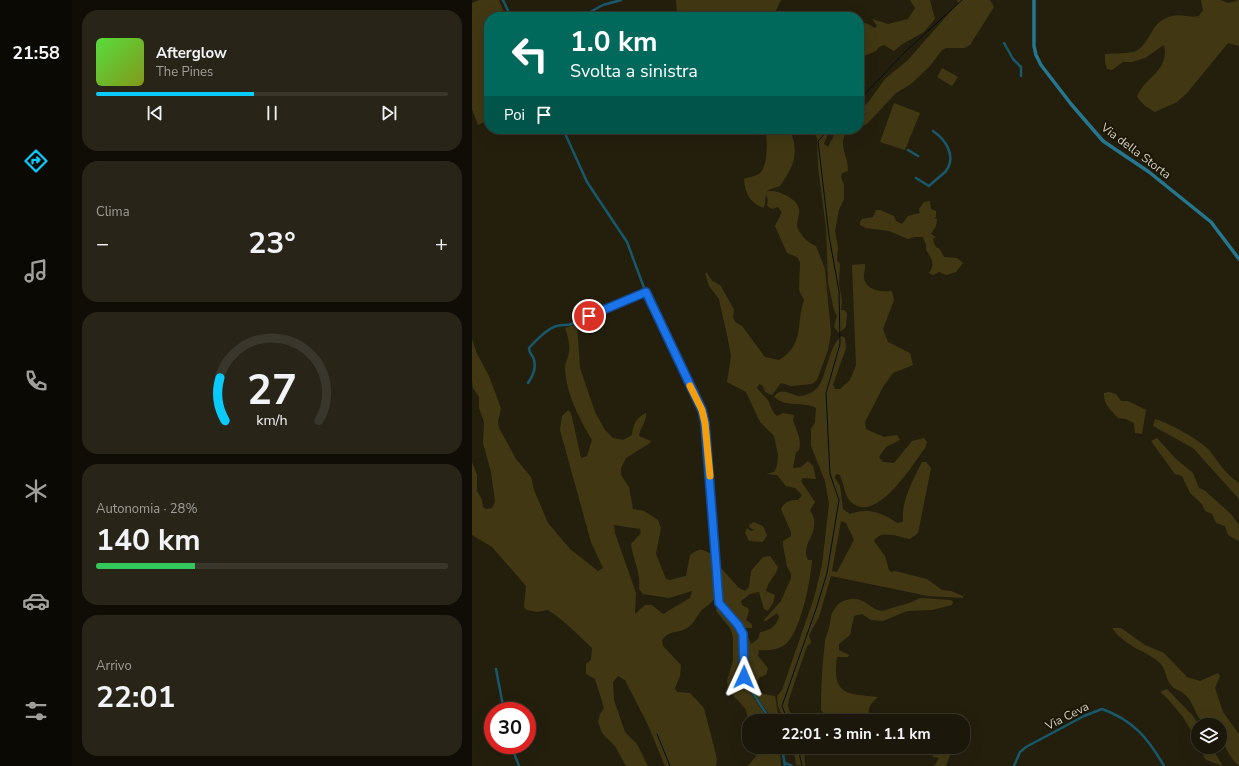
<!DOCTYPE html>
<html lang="it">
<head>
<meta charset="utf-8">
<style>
	:root { --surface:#1b170a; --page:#282418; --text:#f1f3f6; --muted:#a09f9c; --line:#39362b; --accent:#0acafa }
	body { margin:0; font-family:"Nunito Sans",sans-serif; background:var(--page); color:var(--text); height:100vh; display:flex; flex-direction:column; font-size:15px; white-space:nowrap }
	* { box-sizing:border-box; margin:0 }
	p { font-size:13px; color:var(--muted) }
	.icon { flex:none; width:22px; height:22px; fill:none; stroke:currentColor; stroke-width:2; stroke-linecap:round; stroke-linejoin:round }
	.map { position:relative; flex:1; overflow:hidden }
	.sheet { display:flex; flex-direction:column; gap:10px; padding:10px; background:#0f0d06; width:400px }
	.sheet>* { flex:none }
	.banner { position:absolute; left:12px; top:12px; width:380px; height:122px; border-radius:16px; box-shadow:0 4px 16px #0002,0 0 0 1px var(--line); background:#00695c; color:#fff; overflow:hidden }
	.fabs { position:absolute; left:719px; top:718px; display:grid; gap:8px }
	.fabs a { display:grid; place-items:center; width:36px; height:36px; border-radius:50%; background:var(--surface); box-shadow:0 4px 16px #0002,0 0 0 1px var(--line); font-size:20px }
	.speed { position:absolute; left:12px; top:702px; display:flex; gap:8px; font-size:20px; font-weight:700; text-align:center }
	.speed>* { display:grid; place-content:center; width:52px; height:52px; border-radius:50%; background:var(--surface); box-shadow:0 4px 16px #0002,0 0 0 1px var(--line); line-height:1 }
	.speed .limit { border:6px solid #d22; background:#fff; color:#111 }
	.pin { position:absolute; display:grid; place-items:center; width:34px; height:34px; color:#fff; margin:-17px; border:2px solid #fff; border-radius:50%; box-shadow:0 1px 4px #0007 }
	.me { position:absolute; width:44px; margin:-22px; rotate:1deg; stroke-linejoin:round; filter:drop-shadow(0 0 3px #0008) }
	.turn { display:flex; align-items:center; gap:14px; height:84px; padding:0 20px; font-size:18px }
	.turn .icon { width:52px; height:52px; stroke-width:2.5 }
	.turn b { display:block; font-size:28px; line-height:34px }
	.then { display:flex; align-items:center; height:38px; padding:0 20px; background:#0003; gap:8px; font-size:15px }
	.big { font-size:30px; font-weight:700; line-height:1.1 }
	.sheet .card { flex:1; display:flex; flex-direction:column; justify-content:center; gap:6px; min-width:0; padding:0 14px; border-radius:16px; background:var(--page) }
	.sheet .dial { align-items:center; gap:0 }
	.dial svg { height:104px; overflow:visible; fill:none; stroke:var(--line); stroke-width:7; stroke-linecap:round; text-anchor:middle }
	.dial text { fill:var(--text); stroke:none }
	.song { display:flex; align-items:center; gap:12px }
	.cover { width:48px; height:48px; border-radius:6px; background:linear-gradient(135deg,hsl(110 70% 55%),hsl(70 70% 35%)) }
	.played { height:4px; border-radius:2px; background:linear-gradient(90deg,var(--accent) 45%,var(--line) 45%) }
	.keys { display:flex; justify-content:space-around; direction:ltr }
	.heat { display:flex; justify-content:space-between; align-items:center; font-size:22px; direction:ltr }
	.charge { height:6px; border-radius:3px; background:linear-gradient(90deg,#34c759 28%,var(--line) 0) }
	.trip { position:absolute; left:270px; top:714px; width:228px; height:40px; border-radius:16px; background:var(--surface); box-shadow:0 4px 16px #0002,0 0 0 1px var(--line); font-weight:700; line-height:40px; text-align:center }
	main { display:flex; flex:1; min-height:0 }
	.dock { display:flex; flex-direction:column; width:72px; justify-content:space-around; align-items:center; background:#0b0904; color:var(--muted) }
	.dock .icon { width:28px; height:28px }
	.dock .selected { color:var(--accent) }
	.dock b { font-size:18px; color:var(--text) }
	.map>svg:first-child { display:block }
</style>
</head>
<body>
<main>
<nav class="dock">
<b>21:58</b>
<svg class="icon selected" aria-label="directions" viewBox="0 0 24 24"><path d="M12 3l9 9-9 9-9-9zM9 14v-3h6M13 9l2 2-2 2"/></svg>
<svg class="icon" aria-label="music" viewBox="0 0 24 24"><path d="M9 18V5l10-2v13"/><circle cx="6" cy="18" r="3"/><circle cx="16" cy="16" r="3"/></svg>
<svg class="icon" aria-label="phone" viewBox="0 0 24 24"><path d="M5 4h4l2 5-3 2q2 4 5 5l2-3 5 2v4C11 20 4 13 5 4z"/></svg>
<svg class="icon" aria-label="climate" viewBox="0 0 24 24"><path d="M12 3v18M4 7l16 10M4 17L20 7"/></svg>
<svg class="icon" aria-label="car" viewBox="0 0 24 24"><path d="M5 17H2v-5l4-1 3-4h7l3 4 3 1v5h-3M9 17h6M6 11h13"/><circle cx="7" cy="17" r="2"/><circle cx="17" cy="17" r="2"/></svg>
<svg class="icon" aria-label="filters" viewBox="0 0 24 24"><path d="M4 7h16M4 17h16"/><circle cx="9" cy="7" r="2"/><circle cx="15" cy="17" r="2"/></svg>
</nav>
<section class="sheet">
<div class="card">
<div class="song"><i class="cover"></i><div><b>Afterglow</b><p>The Pines</p></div></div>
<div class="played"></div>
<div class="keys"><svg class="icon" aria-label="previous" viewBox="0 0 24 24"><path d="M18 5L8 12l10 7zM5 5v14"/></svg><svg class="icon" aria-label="pause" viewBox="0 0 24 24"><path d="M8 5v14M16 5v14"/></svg><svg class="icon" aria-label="next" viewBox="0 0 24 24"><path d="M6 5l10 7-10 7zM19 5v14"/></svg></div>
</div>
<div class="card"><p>Clima</p>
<div class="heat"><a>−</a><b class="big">23°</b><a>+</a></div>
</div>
<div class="card dial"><svg viewBox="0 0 100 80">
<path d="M14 69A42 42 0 1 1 86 69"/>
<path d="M14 69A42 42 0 0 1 10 36" stroke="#0acafa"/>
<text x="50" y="56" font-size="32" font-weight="700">27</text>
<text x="50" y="72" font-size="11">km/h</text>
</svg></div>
<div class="card"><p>Autonomia · 28%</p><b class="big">140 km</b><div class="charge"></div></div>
<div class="card"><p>Arrivo</p><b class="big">22:01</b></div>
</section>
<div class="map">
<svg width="767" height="766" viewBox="0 0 767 766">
	<rect width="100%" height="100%" fill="#241f0d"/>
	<!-- green -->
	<path fill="#413813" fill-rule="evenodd" d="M7,0H27L34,17H17V120L6,125L0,109V3Z
		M204,0H309L301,17H207L205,13Z
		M438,0H458L463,19L452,32L429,45L422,51L412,45L407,47L404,51L387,58L388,24L394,23L403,28L405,26L400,19L416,24L436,19L443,8Z
		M485,0H518L522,7L498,45L492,48H474L470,50L458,66L439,84L424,93L395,124L387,127V111L397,101L413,79L436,60L486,3Z
		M729,0H748L756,3L767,0V46L756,43L715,93L705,102L683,112L673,106L665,97C672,77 698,72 692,45L673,58L660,62H651L640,70L635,69L633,62V54C642,53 652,54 661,52C676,48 678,26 692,19C708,11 715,19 727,16L731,10Z
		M470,68L486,77L480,86L465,77Z
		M422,103L448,113L433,150L408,142Z
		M293,129H318C327,154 323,164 308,186C289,192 296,191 292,208C278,203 273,194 272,179C276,177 282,177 287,174C296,168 296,139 293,129Z
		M340,129H358L352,144L356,147L365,129H381C361,137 377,157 376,171L370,173L369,177L372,185V199L367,210L363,231L366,248L365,260L368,264L367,283L370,301L369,310H372L375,313L374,327L367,333L362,327L365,316L362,310L356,283L354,228L346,167L345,138Z
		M296,191C306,190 325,198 327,209C328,215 325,220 325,225C326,233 337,244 344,246L353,269L359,333L356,350L345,380L340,384L319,386L309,383L300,395L293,392L291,386L287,384L285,388L296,400L301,412L305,416L311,413L322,415L321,420C324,431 330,437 327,450L324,452L321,468L329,467L336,461L341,466L344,479L331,478L329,481L343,502L338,510C352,531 327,543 336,560H340C339,579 328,637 311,646C304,650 295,651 287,650L286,656L296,668L294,675L288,677L286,680L287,691L291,694L303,696L306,713L310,721H302L276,685L274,679L275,664L273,637L276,636L279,644L286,639L288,632C298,631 304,626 307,617L305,613L294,621H291L309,601L319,578V574L315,566L311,545V541L319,536V532L309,509C313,501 318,500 326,500L330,495L323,488L314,486L305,475L294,474L302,472L305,466L306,455L302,436L288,422L274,392L255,382L259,356L255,335L247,299L237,286L233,273H235L240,281L245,283L249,286L262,310L261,318L263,322L270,326L293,357L307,360C333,345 324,322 332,300L327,290L328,262L325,257L315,253L303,226L310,212L306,207L300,209L295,206L296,200L294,194Z
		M458,201L459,209L464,211V217L462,218L465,219L464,226L459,234L464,237L461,239L462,244L465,248H467L472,257L485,258L491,263L484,272L474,275L467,272L461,275L457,273C464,263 459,258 454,250V245L451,237H443L436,239L417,231L394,228L388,225V222L390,219L401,217L404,210H408L422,216L424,221L430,224L436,216L448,213L447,209L452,202Z
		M393,264C394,269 391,274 392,279C395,291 410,292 420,291L422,300L411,329L416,342L438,353L441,365L421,373L411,387L393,422L394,429L412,437L425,435L428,440L414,447L407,457L411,462L422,463L440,441L452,438L455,442L453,448C441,464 403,527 378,501C373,496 371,482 368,475L364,474L363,478L368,486L371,509L378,514C395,507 412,513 425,523L431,522C429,501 441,480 450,462H454L459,468L446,533L438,539C426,537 409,529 402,541L413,556L417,570L419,572L423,571L455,579L470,590L479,591L491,596V598L456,596L359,576L347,617L337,635L339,643L335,646L317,699L316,706L321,721H312L306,706L305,696L310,690L342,598L350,565L357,504L353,481L339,446V429L343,422L344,408C331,401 314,408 302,397C309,386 318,395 327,396C333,396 340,393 344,389C354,382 355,349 369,336L373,338L374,348L361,385L363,389H368L378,380L384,365L380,265ZM369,521L374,523L382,540L365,572L360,571Z
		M105,324L108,368L123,412L133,430L141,438L151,440L160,435C161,424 164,418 174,413C175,422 168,427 167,436L179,441L178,443L154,458L149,468V475L157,487L161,509L172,511L186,520L189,528L184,554L194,579L198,580L214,576L218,555C229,547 230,549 242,556L243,598C239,604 234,606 229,611C225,616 221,625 215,628C205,634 199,629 190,640L191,646L209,665L208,676L203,688L205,692L218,693L232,708L245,759L244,766H193L176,725L153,680L146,676L141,682L142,700L153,732L165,744L176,766H154L143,746L130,733L126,722L128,714L132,708L123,679L114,674V664L119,660L120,648C106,635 92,620 76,610L65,612L55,610L52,607L54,586L20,547L0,535V462L5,475V491L10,500L11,507L14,509L20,508L23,502L19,472L11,443L12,422L7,408V397L1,388L0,381V339L5,354L17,376L27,403L29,409L26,421L27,428L44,459L59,477L62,490L76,523L98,549L126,571L131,568L119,542L88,430L90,416L96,410L99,413L109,458L115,456L120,440C107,418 94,394 93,368C93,363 96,358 97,353C98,344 96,336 93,328ZM142,525L168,529L169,533L159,544C161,560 169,572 167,589L171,594L197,598L220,591L218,598L191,614L180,605H173L163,614L164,593L143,533Z
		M637,392L644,394L649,401H656L674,410L670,434L663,433L662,423L654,419L646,418C640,411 631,404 632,393Z
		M683,419C695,422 730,441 738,451C748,464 753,474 767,483V499L721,448L681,426Z
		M685,438L704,459L721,473L727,488L732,490L759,514L767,525V541L756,535L753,526L744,523L740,514L733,511L730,504L718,493L710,476L703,474L679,441Z
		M282,522L291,526L295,535L291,542L277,541L273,533L275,528L279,531L283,530L278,528L277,525Z
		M298,556L306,567C304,576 296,581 294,591L303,595L301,603L296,611L292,609L287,592L278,594L269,601L270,605L276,608L277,611L274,620L280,624V628H271L249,604L247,566L267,588L273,591L277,587L279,571L291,557Z
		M448,598L479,600L481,602L480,605L460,610L435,611L411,621L399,620L390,614L382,616L378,635L367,644V650L377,655L376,657H365C360,695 373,694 406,697C397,705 395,709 398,721C384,721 358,722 349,710C349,687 350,665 353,642C353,637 356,633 357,628C359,620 358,614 364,607C367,602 373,600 379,599C392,597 399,610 410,611L440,602Z
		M245,607L248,608L269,634L271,681L297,721H277L273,708L256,690L255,681L261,661V637L258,628L244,611Z
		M640,628H649L673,645L692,653L715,677L728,681L746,673L748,676L743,688L751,712L767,734V766C756,756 748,739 748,725C717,725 730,708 710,692C707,690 702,689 700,686C694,681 694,670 689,664C677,652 660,649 648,637C645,635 643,631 640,628Z
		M695,689L721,716L727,725L726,742L711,717L695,698L688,692Z
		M284,747H308L309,766H276L284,756Z
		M321,747H332L333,766L324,765Z
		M389,747H481L474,766H462L467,758L461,757L460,754C456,754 452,752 448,752C429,751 404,760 389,747Z
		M740,748L751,766L734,760L731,755Z"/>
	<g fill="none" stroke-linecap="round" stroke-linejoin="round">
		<!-- stream -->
		<path stroke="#040e12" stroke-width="1" d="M387,100L433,52L490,0
			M316,721L310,706L345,606L355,573L367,500L358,474L354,393L368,344L367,291L357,236L346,141L357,129
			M185,734L198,766
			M326,747L330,766"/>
		<!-- street -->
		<path stroke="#18586c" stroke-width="2.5" d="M31,0L39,17
			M109,17L131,5L149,0
			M532,43L541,59L549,67V76
			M91,129L115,182L155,242L174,293L230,410L233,423L247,603L270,631L273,651V681L299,721
			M436,150L446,156
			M444,178L457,186C462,181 469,176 474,171C485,156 473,139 461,131
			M56,383C61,376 65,366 61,357C59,353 57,353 57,348C63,341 76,328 85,326C94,324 98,327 106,320L174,293
			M24,669L32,711
			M39,745L47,766
			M310,747L313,766
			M312,762L320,766
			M542,766L548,752L554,747L612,716L630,709C661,720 676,738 692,766"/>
		<!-- secondary -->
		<path stroke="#25768f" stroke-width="3.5" d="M562,0V46L564,55L569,65L599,104L631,141L677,172L739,222L767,259"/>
	</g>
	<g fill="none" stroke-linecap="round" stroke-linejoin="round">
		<!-- route casing -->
		<g stroke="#114b97" stroke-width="10">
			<path id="route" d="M117,316L174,292L230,410L233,423L247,603L266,625L271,634L272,677"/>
		</g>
		<!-- route -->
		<use href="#route" stroke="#1a73e8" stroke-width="7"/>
		<!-- slow -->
		<path stroke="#f59e0b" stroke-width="7" d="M218,386L230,410L233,423L238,476"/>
	</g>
	<g text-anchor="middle" stroke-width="4" stroke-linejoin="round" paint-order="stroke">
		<!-- street labels -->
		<g font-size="12" fill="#d5d2c6" stroke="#1b1605">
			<text transform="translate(664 151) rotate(37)" y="4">Via della Storta</text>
			<text transform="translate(595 716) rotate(-27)" y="4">Via Ceva</text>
		</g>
	</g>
</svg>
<div class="fabs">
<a><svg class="icon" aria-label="layers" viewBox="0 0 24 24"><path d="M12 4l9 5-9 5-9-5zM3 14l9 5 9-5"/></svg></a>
</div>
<div class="speed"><div class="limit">30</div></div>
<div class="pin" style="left:117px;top:316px;background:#d93025"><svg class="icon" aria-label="arrive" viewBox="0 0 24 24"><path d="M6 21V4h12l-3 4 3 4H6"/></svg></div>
<svg class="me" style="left:272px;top:677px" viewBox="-20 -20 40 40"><path d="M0-17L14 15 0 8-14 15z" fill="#1a73e8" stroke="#fff" stroke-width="4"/></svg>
<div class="trip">22:01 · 3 min · 1.1 km</div>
<div class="banner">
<div class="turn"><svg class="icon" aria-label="left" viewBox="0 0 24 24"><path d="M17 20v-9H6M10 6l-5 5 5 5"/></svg><div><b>1.0 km</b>Svolta a sinistra</div></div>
<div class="then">Poi<svg class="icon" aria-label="arrive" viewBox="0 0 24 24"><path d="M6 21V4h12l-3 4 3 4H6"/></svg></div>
</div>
</div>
</main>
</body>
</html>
